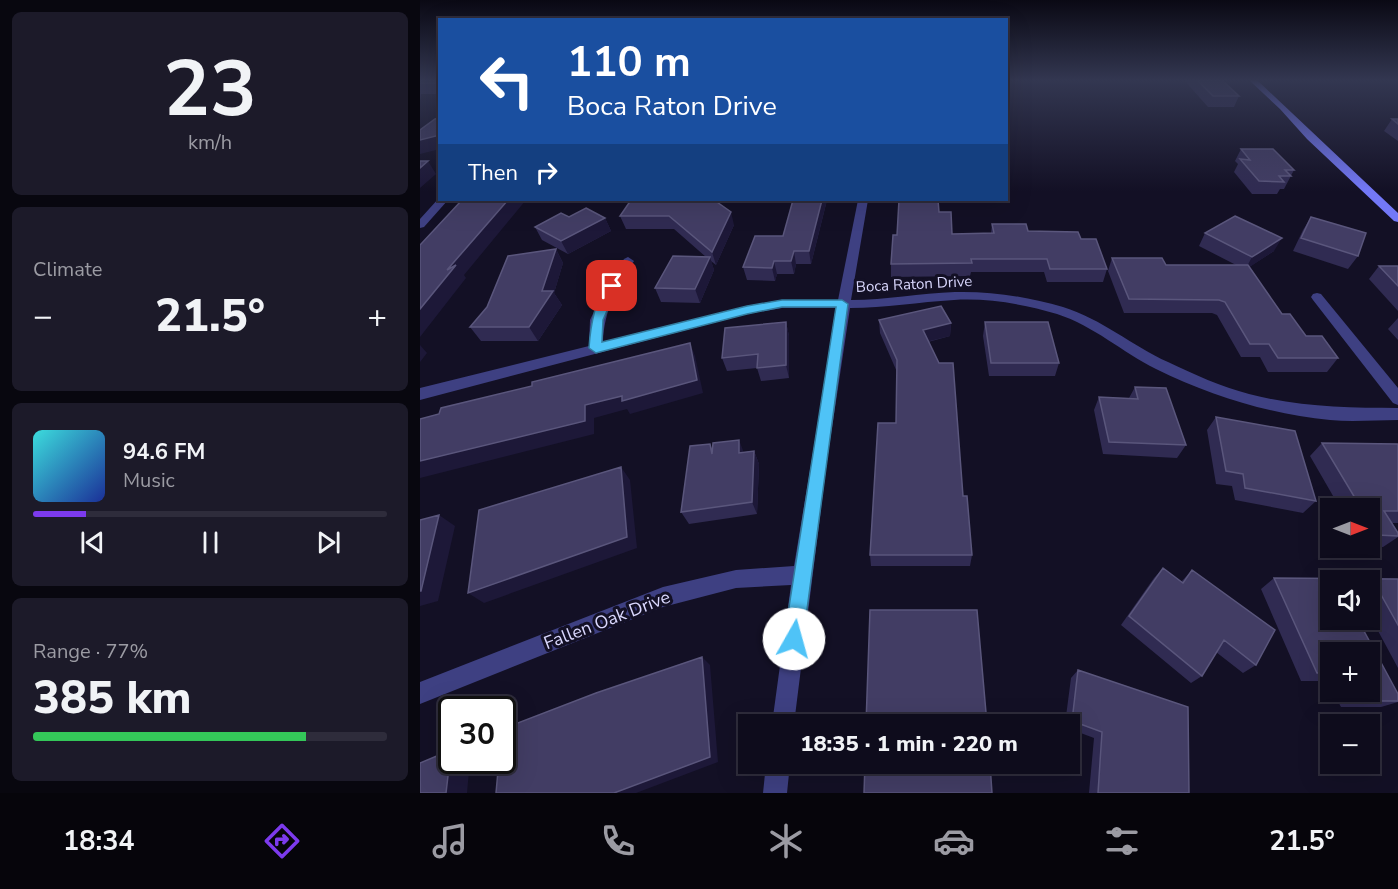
<!DOCTYPE html>
<html lang="en">
<head>
<meta charset="utf-8">
<style>
	:root { --surface:#0e0c1c; --page:#1c1a29; --text:#f1f3f6; --muted:#9b9ba3; --line:#2e2c3b; --accent:#7c3aed }
	body { margin:0; font-family:"Nunito Sans",sans-serif; background:var(--page); color:var(--text); height:100vh; display:flex; flex-direction:column; font-size:22px; white-space:nowrap }
	* { box-sizing:border-box; margin:0 }
	p { font-size:20px; color:var(--muted) }
	.icon { flex:none; width:33px; height:33px; fill:none; stroke:currentColor; stroke-width:2; stroke-linecap:round; stroke-linejoin:round }
	.map { position:relative; flex:1; overflow:hidden }
	.details { display:flex; flex-direction:column; gap:12px; padding:12px; background:#08070f; width:420px }
	.details>* { flex:none }
	.guide { position:absolute; left:18px; top:18px; width:570px; height:183px; border-radius:0px; box-shadow:0 6px 24px #0002,0 0 0 2px var(--line); background:#1a4fa0; color:#fff; overflow:hidden }
	.needle { width:39px; rotate:90deg }
	.fabs { position:absolute; left:900px; top:498px; display:grid; gap:12px }
	.fabs a { display:grid; place-items:center; width:60px; height:60px; border-radius:0px; background:var(--surface); box-shadow:0 6px 24px #0002,0 0 0 2px var(--line); font-size:30px }
	.speed { position:absolute; left:18px; top:696px; display:flex; gap:12px; font-size:30px; font-weight:700; text-align:center }
	.speed>* { display:grid; place-content:center; width:78px; height:78px; border-radius:50%; background:var(--surface); box-shadow:0 6px 24px #0002,0 0 0 2px var(--line); line-height:1 }
	.speed .limit { border:3px solid #111; border-radius:9px; background:#fff; color:#111 }
	.pin { position:absolute; display:grid; place-items:center; width:51px; height:51px; color:#fff; margin:-26px; border-radius:12px; box-shadow:0 3px 9px #0006 }
	.me { position:absolute; width:66px; margin:-33px; rotate:7deg; stroke-linejoin:round; filter:drop-shadow(0 0 4px #0008) }
	.turn { display:flex; align-items:center; gap:21px; height:126px; padding:0 30px; font-size:27px }
	.turn .icon { width:78px; height:78px; stroke-width:2.5 }
	.turn b { display:block; font-size:42px; line-height:51px }
	.then { display:flex; align-items:center; height:57px; padding:0 30px; background:#0003; gap:12px; font-size:22px }
	.big { font-size:45px; font-weight:800; line-height:1.1 }
	.details .tile { flex:1; display:flex; flex-direction:column; justify-content:center; gap:9px; min-width:0; padding:0 21px; border-radius:9px; background:var(--page) }
	.details .dial { align-items:center; gap:0 }
	.dial b { font-size:78px; line-height:1 }
	.song { display:flex; align-items:center; gap:18px }
	.cover { width:72px; height:72px; border-radius:9px; background:linear-gradient(135deg,hsl(180 70% 55%),hsl(230 70% 35%)) }
	.played { height:6px; border-radius:3px; background:linear-gradient(90deg,var(--accent) 15%,var(--line) 15%) }
	.keys { display:flex; justify-content:space-around; direction:ltr }
	.heat { display:flex; justify-content:space-between; align-items:center; font-size:33px; direction:ltr }
	.charge { height:9px; border-radius:4px; background:linear-gradient(90deg,#34c759 77%,var(--line) 0) }
	.trip { position:absolute; left:318px; top:714px; width:342px; height:60px; border-radius:0px; background:var(--surface); box-shadow:0 6px 24px #0002,0 0 0 2px var(--line); font-weight:800; line-height:60px; text-align:center }
	.tabs { display:flex; height:96px; justify-content:space-around; align-items:center; background:#06050b; color:var(--muted) }
	.tabs .icon { width:42px; height:42px }
	.tabs .selected { color:var(--accent) }
	.tabs b { font-size:27px; color:var(--text) }
	main { display:flex; flex:1; min-height:0 }
	.map>svg:first-child { display:block }
</style>
</head>
<body>
<main>
<section class="details">
<div class="tile dial"><b>23</b><p>km/h</p></div>
<div class="tile"><p>Climate</p>
<div class="heat"><a>−</a><b class="big">21.5°</b><a>+</a></div>
</div>
<div class="tile">
<div class="song"><i class="cover"></i><div><b>94.6 FM</b><p>Music</p></div></div>
<div class="played"></div>
<div class="keys"><svg class="icon" aria-label="previous" viewBox="0 0 24 24"><path d="M18 5L8 12l10 7zM5 5v14"/></svg><svg class="icon" aria-label="pause" viewBox="0 0 24 24"><path d="M8 5v14M16 5v14"/></svg><svg class="icon" aria-label="next" viewBox="0 0 24 24"><path d="M6 5l10 7-10 7zM19 5v14"/></svg></div>
</div>
<div class="tile"><p>Range · 77%</p><b class="big">385 km</b><div class="charge"></div></div>
</section>
<div class="map">
<svg width="978" height="793" viewBox="0 0 978 793">
	<rect width="100%" height="100%" fill="#131025"/>
	<g fill="none" stroke-linecap="round" stroke-linejoin="round">
		<!-- minor -->
		<path fill="#3e4082" fill-rule="evenodd" d="M19,198L28,200L4,227L0,228V219Z
			M438,200H448L431,300C466,300 500,293 535,292C572,291 608,297 643,307C682,319 712,346 748,362C773,374 802,387 829,394C878,407 927,408 978,408V420C956,420 932,422 910,420C849,414 791,396 736,369C702,352 674,326 637,314C604,304 568,298 534,300C499,302 465,308 430,308L407,461L374,724H352L371,585L316,588L243,607L0,704V682L243,587L316,570L374,566L417,308H362L327,314L0,400V388L169,346L170,320L186,286L204,259L208,257L214,261C197,288 184,310 183,342L327,306L362,300H418Z
			M897,293L901,294L978,388V405L973,403L893,300L891,297L893,294Z
			M346,764H370L367,793H343Z"/>
		<!-- secondary -->
		<path fill="#7378f7" fill-rule="evenodd" d="M829,80H837L978,213V222L974,221L887,139L860,109Z"/>
	</g>
	<!-- wall -->
	<path fill="#302b52" d="M0,80H20V94H1L0,101Z
		M764,80H802L819,96L814,107H788Z
		M972,119H978V141L964,131Z
		M821,149L874,170L864,189H860L857,194H832L814,172L818,164L815,161Z
		M211,200L314,225L296,265L291,261L294,270L280,303L241,302L235,288L286,257L254,229H206L200,216Z
		M373,200H407L391,264H376L374,274H357L355,281L327,280L323,267L363,236Z
		M519,212L532,234L571,233L572,224L608,231L661,239L687,269L683,282H627L624,272H551L550,276L471,277V264L477,235Z
		M149,217L185,218L191,231L148,254L122,240L115,227Z
		M891,217L938,256L928,269L873,251L883,230Z
		M785,233L854,251L829,267L862,314L886,336L918,358L907,372H848L840,357H821L797,315L792,313H704L688,271L692,258L746,265H816L779,246Z
		M136,249L143,263L134,293L142,305L118,341H61L50,327Z
		M959,266H978V311L949,279Z
		M978,318V340L968,329Z
		M459,320L531,323L530,336L508,342L543,496L552,555L550,566H451L450,555L476,423L477,372L460,333Z
		M366,322L369,336V378L341,381L337,368L307,371L302,358Z
		M565,322L639,363L635,376H569L563,336Z
		M715,387L766,445L757,458L683,454L674,410L679,397L709,398Z
		M796,417L896,501L883,513L815,500L812,486L796,484L787,430Z
		M902,443L978,444V523H972L978,533V537L963,547H950V508H920L890,456Z
		M290,444L292,449L324,452L334,451L339,464L337,514L269,524L261,512Z
		M743,568L761,582L772,570L836,665L823,673L796,652L782,676L771,683L701,625L734,578Z
		M854,578L978,579V668L950,616V580H910L978,694V702L961,707H921L913,692H950L910,652V686L908,681H881L841,589Z
		M658,670L769,793H669L674,738L650,729V724H645L651,678Z"/>
	<!-- shaded-wall -->
	<path fill="#1d1838" d="M20,135V149L0,154V140Z
		M8,161L16,174L0,188V168Z
		M88,200H106L44,275L46,278L0,337V309L27,270Z
		M402,200H407L391,264L389,251Z
		M311,212L314,225L296,265L292,252Z
		M185,218L191,231L148,254L141,241Z
		M862,238L854,251L825,270L832,257Z
		M136,249L143,263L134,293L142,305L118,341L109,327L122,291Z
		M374,251L376,264L374,274L371,261Z
		M290,257L294,270L280,303L275,289Z
		M354,261L357,274L355,281L352,268Z
		M366,322L369,336V378L366,365Z
		M531,323L530,336L502,343L503,330Z
		M270,343L275,356L283,393L210,414L207,409L174,418V434L0,478V461L165,405Z
		M0,345L7,353L0,362Z
		M319,440L324,453H319Z
		M334,451L339,464L337,514L332,502Z
		M201,467L210,480L217,548L64,603L48,593Z
		M19,515L35,526L18,601L0,606V591Z
		M282,657L290,665L298,762L216,793H194Z
		M32,750V760H50L47,793H26L31,750Z"/>
	<!-- building -->
	<path fill="#423d64" stroke="#5a567c" stroke-width="1.5" d="M0,80H20V83H0Z
		M777,80H802L819,96H793Z
		M20,118V135L0,140V130L15,119Z
		M972,119H978V124Z
		M821,149H853L874,170H865L871,176H859L864,182L839,181L820,159L830,160Z
		M0,161H8L0,168Z
		M42,200H88L27,270L36,265L0,309V245Z
		M211,200H294L311,212L292,252L249,216H200Z
		M373,200H402L389,251H374L371,261H354L352,268L323,267L335,236H363Z
		M479,200H518L519,212H531L532,234L574,233L572,224H606L608,231L658,232L661,239H676L687,269H630L627,259H551L552,263L471,264L473,235H477Z
		M166,208L185,218L141,241L115,227L141,213L149,217Z
		M815,216L862,238L832,257L785,233Z
		M891,217L946,233L938,256L881,238Z
		M136,249L122,291H133L109,327H50L67,307L88,256Z
		M253,256L290,257L275,289L235,288Z
		M692,258H742L746,265H828L862,314H870L886,336H902L918,358H858L849,344H830L805,302L799,300L709,299Z
		M959,266H978V286Z
		M521,306L531,323L503,330L519,363H533L543,496H547L552,555H450L458,423H476L477,360L459,320Z
		M366,322V365L337,368L338,354L302,358L305,328Z
		M565,322H628L639,363H571Z
		M270,343L277,380L202,401V396L165,405V421L0,461V419L19,414L21,408L112,386V382Z
		M715,387L746,388L766,445L689,442L679,397L718,399Z
		M796,417L875,431L896,501L825,488L823,474L806,471Z
		M319,440V453L334,451L332,502L261,512L270,446L290,444L292,454L293,443Z
		M902,443L978,444V511H964L978,533V536L957,535L950,523V508H941Z
		M201,467L207,537L48,593L59,510Z
		M19,515L1,591H0V520Z
		M743,568L763,583L772,570L855,630L836,665L804,640L782,676L709,616Z
		M854,578L978,579V625L955,584L950,587V580H910V620H938L978,694V701H939L935,692H950V652H910V673H897Z
		M450,610H557L567,724H446Z
		M282,657L290,757L194,793H76L79,760H82V729L176,693Z
		M658,670L768,707L769,793H678L682,732L652,721Z
		M31,750L26,793H0V763Z
		M445,764H570L572,793H444Z"/>
	<!-- sky -->
	<linearGradient id="sky" x2="0" y2="1"><stop stop-color="#0a0914"/><stop offset="0.42" stop-color="#333751"/><stop offset="1" stop-color="#333751" stop-opacity="0"/></linearGradient>
	<rect width="978" height="191" fill="url(#sky)"/>
	<!-- route -->
	<path fill="#4fc3f7" stroke="#337fa1" stroke-width="1.5" d="M192,283L198,286L183,320L182,342L327,306L362,300H422L428,304L383,639L381,646L374,649L367,646L364,639L416,307H362L327,314L176,353L169,348C170,332 175,289 192,283Z"/>
	<g text-anchor="middle" stroke-width="6" stroke-linejoin="round" paint-order="stroke">
		<!-- street labels -->
		<g font-size="15" fill="#d9d7fd" stroke="#131025">
			<text transform="translate(494 284) rotate(-3)" y="5">Boca Raton Drive</text>
		</g>
		<!-- near-street labels -->
		<g font-size="18" fill="#d9d7fd" stroke="#131025">
			<text transform="translate(187 620) rotate(-21)" y="6">Fallen Oak Drive</text>
		</g>
	</g>
</svg>
<div class="fabs">
<a><svg class="needle" viewBox="-14 -14 28 28"><path d="M0-13l5 13h-10z" fill="#e53935"/><path d="M0 13l5-13h-10z" fill="#9b9ba3"/></svg></a>
<a><svg class="icon" aria-label="sound" viewBox="0 0 24 24"><path d="M4 9h4l5-4v14l-5-4H4zM17 9q2 3 0 6"/></svg></a>
<a>+</a>
<a>−</a>
</div>
<div class="speed"><div class="limit">30</div></div>
<div class="pin" style="left:192px;top:286px;background:#d93025"><svg class="icon" aria-label="arrive" viewBox="0 0 24 24"><path d="M6 21V4h12l-3 4 3 4H6"/></svg></div>
<svg class="me" style="left:374px;top:639px" viewBox="-20 -20 40 40"><circle r="19" fill="#fff"/><path d="M0-13L10 11 0 6-10 11z" fill="#4fc3f7"/></svg>
<div class="trip">18:35 · 1 min · 220 m</div>
<div class="guide">
<div class="turn"><svg class="icon" aria-label="left" viewBox="0 0 24 24"><path d="M17 20v-9H6M10 6l-5 5 5 5"/></svg><div><b>110 m</b>Boca Raton Drive</div></div>
<div class="then">Then<svg class="icon" aria-label="right" viewBox="0 0 24 24"><path d="M7 20v-9h11M14 6l5 5-5 5"/></svg></div>
</div>
</div>
</main>
<nav class="tabs">
<b>18:34</b>
<svg class="icon selected" aria-label="directions" viewBox="0 0 24 24"><path d="M12 3l9 9-9 9-9-9zM9 14v-3h6M13 9l2 2-2 2"/></svg>
<svg class="icon" aria-label="music" viewBox="0 0 24 24"><path d="M9 18V5l10-2v13"/><circle cx="6" cy="18" r="3"/><circle cx="16" cy="16" r="3"/></svg>
<svg class="icon" aria-label="phone" viewBox="0 0 24 24"><path d="M5 4h4l2 5-3 2q2 4 5 5l2-3 5 2v4C11 20 4 13 5 4z"/></svg>
<svg class="icon" aria-label="climate" viewBox="0 0 24 24"><path d="M12 3v18M4 7l16 10M4 17L20 7"/></svg>
<svg class="icon" aria-label="car" viewBox="0 0 24 24"><path d="M5 17H2v-5l4-1 3-4h7l3 4 3 1v5h-3M9 17h6M6 11h13"/><circle cx="7" cy="17" r="2"/><circle cx="17" cy="17" r="2"/></svg>
<svg class="icon" aria-label="filters" viewBox="0 0 24 24"><path d="M4 7h16M4 17h16"/><circle cx="9" cy="7" r="2"/><circle cx="15" cy="17" r="2"/></svg>
<b>21.5°</b>
</nav>
</body>
</html>
